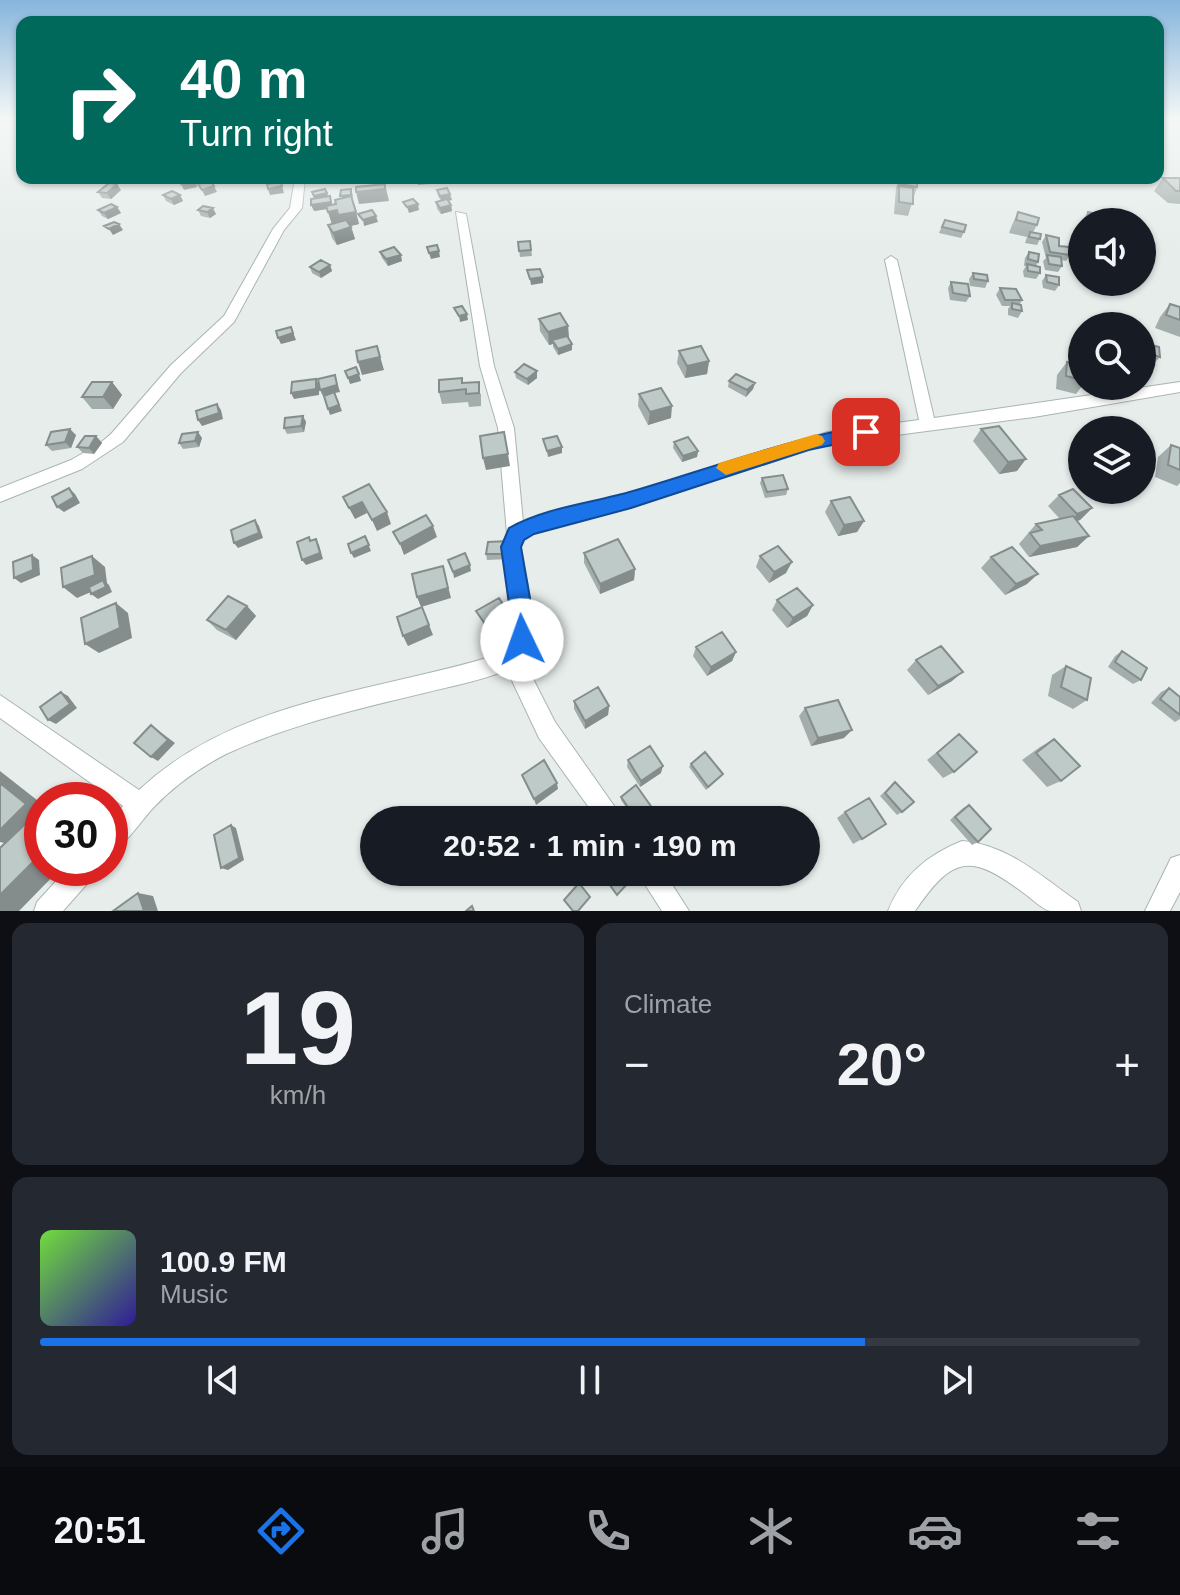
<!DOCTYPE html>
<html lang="en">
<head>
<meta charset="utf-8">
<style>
	:root { --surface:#171b24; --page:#242831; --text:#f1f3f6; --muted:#9ea1a6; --line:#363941; --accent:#1a73e8 }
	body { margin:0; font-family:Helvetica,sans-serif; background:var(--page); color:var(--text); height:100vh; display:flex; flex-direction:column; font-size:30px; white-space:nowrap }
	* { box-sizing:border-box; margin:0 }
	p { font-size:26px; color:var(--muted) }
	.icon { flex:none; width:44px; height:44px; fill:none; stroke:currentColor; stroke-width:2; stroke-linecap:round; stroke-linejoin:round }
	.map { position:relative; height:911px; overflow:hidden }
	.panel { display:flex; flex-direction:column; gap:12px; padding:12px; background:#0d0f14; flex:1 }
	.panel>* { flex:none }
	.hud { position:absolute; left:16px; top:16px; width:1148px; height:168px; border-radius:16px; box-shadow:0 2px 6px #0004; background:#00695c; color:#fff; overflow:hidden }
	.buttons { position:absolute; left:1068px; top:208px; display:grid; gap:16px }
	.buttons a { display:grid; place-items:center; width:88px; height:88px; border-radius:50%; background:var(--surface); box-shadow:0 2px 6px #0004; font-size:40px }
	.speed { position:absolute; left:24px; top:782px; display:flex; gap:16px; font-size:40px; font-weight:700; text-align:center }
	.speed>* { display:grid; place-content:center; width:104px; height:104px; border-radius:50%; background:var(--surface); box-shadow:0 2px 6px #0004; line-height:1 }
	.speed .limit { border:12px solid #d22; background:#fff; color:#111 }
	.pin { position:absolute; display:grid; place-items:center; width:68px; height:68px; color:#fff; margin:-34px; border-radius:16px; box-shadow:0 4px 12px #0006 }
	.me { position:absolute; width:88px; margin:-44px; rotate:357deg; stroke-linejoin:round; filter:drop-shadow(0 0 6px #0008) }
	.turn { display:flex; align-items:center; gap:28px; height:168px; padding:0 32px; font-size:36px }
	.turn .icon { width:104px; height:104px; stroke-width:2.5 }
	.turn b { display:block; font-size:56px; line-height:68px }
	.big { font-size:60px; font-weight:600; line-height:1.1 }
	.panel .card { flex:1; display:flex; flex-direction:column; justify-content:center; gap:12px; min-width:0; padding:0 28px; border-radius:16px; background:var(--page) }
	.panel .dial { align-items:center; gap:0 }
	.dial b { font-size:104px; line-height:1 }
	.song { display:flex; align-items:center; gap:24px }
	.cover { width:96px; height:96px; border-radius:12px; background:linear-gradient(135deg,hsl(100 70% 55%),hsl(250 70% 35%)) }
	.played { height:8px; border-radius:4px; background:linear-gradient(90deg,var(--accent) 75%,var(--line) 75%) }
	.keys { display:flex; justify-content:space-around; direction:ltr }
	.heat { display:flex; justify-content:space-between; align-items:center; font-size:44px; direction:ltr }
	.panel .tiles { flex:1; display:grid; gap:12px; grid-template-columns:1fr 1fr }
	.card:last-child { grid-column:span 2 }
	.trip { position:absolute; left:360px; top:806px; width:460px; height:80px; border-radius:40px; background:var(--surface); box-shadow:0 2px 6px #0004; font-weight:600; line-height:80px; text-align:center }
	.tab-bar { display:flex; height:128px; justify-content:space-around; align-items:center; background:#090b0e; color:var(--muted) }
	.tab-bar .icon { width:56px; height:56px }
	.tab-bar .on { color:var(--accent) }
	.tab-bar b { font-size:36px; color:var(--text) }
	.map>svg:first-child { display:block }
</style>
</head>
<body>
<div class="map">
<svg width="1180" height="911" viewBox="0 0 1180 911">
	<rect width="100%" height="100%" fill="#e6edeb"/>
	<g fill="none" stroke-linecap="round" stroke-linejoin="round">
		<!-- minor casing -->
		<g stroke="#a9b5b3" stroke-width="2">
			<path id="minor" d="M295,178H305L302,208L284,230L234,322L181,373L123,442L82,469L0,502V488L71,460L99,444L111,434L171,365L224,316L273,229L290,208Z
				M456,212L466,214L494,366L514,428L523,522L631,493L828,432L919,420L885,260L891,256L897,260L934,418L1180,382V392L1034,417L828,444L631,507L533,533L523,539L520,547C526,583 542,625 523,659L555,722L624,820H598L539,738L507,670C480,681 452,686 424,693C357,709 289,725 226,754C199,768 174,786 153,808C140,822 127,844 110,851V821L123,806L0,718V695L139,790C235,700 370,693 490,657C497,654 507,650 511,642C525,615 494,566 507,534L498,428L480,366Z
				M962,841C1007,844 1042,877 1078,902L1081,911C1072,911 1060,911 1050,911C1042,909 1032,899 1025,894C971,853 953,855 915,911H888C902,876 927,855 962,841Z
				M1180,855V892L1170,911H1145L1171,858Z
				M68,868H96L93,877L63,911H34L37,902Z
				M637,872H664L689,911H662Z"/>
		</g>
		<!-- minor -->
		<use href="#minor" fill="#fff" fill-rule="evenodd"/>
	</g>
	<!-- wall -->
	<path fill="#a3aeac" d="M899,178H917V187L908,216L894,214L896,188Z
		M1163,178L1180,179V204L1168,203L1154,191Z
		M351,189L353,195V201L359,224L351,226L355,239L337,245L332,238L328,225L332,224L327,209L314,211V198L312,192L330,196L332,204H336Z
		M121,190L111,199L102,198L98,192Z
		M437,190L452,200L448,201L451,205L452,211L441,214L437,209L436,202L441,201L438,196Z
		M163,195H180L183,201L174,205L166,201Z
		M117,207L121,213L108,219L102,216L98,210Z
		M198,210L216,214L210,218L201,216Z
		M1018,212L1037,225L1033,232L1040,239L1037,245L1025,243L1027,237L1009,233L1012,225Z
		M1088,212L1101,222H1084V218Z
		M942,226L964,232L961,238L939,233Z
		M1046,235L1070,255L1066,261L1061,260L1062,266L1058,272L1045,270L1043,261L1046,258L1042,242Z
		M530,241L532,256L520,257L518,242Z
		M380,252L402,261L388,266L382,258Z
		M1029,252L1038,262L1036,266L1040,273L1036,279L1024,277L1023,271L1026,266H1024L1025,258Z
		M330,265L332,271L321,278L312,273L310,267Z
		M973,273L988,281L985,288L970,286L969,279Z
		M1046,275L1059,285L1055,291L1043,288L1042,281Z
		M951,282L970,296L966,302L950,300L948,288Z
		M1000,288L1022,300L1020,304L1022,311L1018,318L1008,315V309L1010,306H1002L996,295Z
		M1170,304L1180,307V337L1155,328L1160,317Z
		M539,319L568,326L569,339L572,344V350L558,355L553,347V344L549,345L540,331Z
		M1144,343L1160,357L1154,363L1142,360V345Z
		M679,351L709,361L707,374L685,378L677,363Z
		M1067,362L1082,366V386L1076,394L1056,389L1057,375Z
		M515,372L537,378L528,385L516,378Z
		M462,378L463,383L481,394V406L469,407L468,402L442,404L439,392Z
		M729,381L755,383L753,389L746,397L728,387Z
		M112,382L122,395L113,409H92L82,397Z
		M639,394L671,418L648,425L638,406Z
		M303,416L306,422L304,432L287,434L284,428Z
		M981,429L1017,471L999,474L973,441Z
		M76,435L71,448L52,451L46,445Z
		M96,436L102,443L94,454L83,453L77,447Z
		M202,438L199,447L183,449L179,443Z
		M674,442L698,451L697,457L682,462L673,448Z
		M1171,445L1180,448V483L1177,486L1155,477L1158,457Z
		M762,478L788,489L786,495L765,498L760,483Z
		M1059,495L1092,508L1080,520L1077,521L1089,536L1077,547L1029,557L1019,544L1036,524L1060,519L1048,506Z
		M831,501L864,521L857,532L838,536L825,512Z
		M509,547L508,559L487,560L486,554Z
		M584,553L635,569L634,580L600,594L584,563Z
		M760,556L786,573L769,583L756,567Z
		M991,557L1027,584L1005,595L981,568Z
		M777,600L813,605L807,616L787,628L772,610Z
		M247,606L256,616L236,640L217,630L207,620Z
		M696,647L736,652L732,661L707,676L693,656Z
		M1122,651L1141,680L1133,684L1108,667L1115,656Z
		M916,660L952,681L928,695L907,670Z
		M1066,666L1087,700L1073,709L1048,696L1052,675Z
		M1169,688L1180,697V719L1175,722L1151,703L1161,692Z
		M574,701L609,706L608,715L585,729L574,709Z
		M805,708L844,738L811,746L799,716Z
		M959,734L954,772L943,778L927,760Z
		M1054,739L1061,781L1047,787L1022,760L1040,747Z
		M628,760L661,773L640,787L627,767Z
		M691,764L723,774L721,777L706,790L689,767Z
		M895,782L902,812L897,815L880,796Z
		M621,797L652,812L643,820H635L621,800Z
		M969,805L978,842L972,845L950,820L963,808Z
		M845,812L862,839L853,844L837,818Z"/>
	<!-- shaded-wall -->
	<path fill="#858d8c" d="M194,178L196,181L197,187L184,190L181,184Z
		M387,178H401V180L388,183Z
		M428,178L429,184L418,185L417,179Z
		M281,182L284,193L270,195L268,189Z
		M117,184L121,190L111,199L107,193Z
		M385,184L389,201L359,204L356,192Z
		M214,186L217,192L205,196L202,190Z
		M327,193L329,199L316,202L314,196Z
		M450,194L452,200L442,202L440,196Z
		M180,195L183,201L174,205L171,199Z
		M330,196L333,208L314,211L311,205Z
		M418,204L419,210L409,213L407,207Z
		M451,205L452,211L441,214L440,208Z
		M117,207L121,213L108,219L104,213Z
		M213,208L216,214L210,218L207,212Z
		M337,210L356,212L359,224L342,228L332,224L328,212Z
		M376,216L378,222L364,226L363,220Z
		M119,224L123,230L113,235L109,229Z
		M351,227L355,239L337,245L333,233Z
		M439,251L440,257L431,259L429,253Z
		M401,255L402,261L388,266L386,259Z
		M330,265L332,271L321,278L319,272Z
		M543,277V283L531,285L530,279Z
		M467,314L468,320L460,322L459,316Z
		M568,326L569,339L552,340L553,344L549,345L548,332Z
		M291,327L296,340L281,344L278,338Z
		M572,344V350L558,355V349Z
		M377,346L384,370L362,375L358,362Z
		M709,361L707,374L685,378L687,366Z
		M537,371V378L528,385L527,379Z
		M359,374L361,381L350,384L348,378Z
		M335,375L340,392L335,393L342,411L330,415L328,409L335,393L323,396L320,390Z
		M316,379L319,385V395L294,399L291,393Z
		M112,382L122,395L113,409L103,397Z
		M755,383L753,389L746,397L747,390Z
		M217,404L221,410L223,419L202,426L198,420Z
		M672,406L671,418L648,425L650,412Z
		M303,416L306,422L304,432L301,426Z
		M70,429L76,435L71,448L65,442Z
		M198,432L202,438L199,447L195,441Z
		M96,436L102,443L94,454L89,448Z
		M562,447V453L548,457L547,451Z
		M698,451L697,457L682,462L683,456Z
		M508,454L510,466L486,470L483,458Z
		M1026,459L1017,471L999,474L1008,462Z
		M69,488L75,494L80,503L64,512L57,507Z
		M362,502L367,513L355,519L349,508Z
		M1092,508L1080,520L1066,525L1077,514Z
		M387,512L391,524L377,531L372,520Z
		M255,520L259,526L263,538L238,548L234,543Z
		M864,521L857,532L838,536L844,525Z
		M433,526L437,537L404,555L400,544Z
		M365,536L371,551L354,558L351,553Z
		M1089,536L1077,547L1029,557L1040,546Z
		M316,539L319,545L323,559L306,565L302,560Z
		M32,555L39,560L40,575L21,583L14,578Z
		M92,556L105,567L107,583L109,585L112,592L98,599L91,594L105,586L77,598L63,587Z
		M792,562L786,573L769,583L774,572Z
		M470,565L471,571L454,578L453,572Z
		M443,566L451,598L421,607L417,597Z
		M635,569L634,580L600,594V584Z
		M1038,574L1027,584L1005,595L1016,584Z
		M116,603L128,613L132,638L99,653L85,644Z
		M813,605L807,616L787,628L793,618Z
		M247,606L256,616L236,640L226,630Z
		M422,607L433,635L408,646L403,636Z
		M507,611L508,616L486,629L485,624Z
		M736,652L732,661L707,676L711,667Z
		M963,672L952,681L928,695L938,686Z
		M61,692L68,696L77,708L56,724L48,720Z
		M609,706L608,715L585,729V721Z
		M151,725L175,743L158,761L151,757Z
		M852,730L844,738L811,746L818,738Z
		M663,766L661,773L640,787L641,781Z
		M0,771L42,804V823L20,847L0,842Z
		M557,783L558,789L536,805L534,799Z
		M231,825L236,828L244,860L228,870L221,868Z
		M42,853V868H61L19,911H0V895Z
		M138,893L153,896L158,911H144Z"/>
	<!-- building -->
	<path fill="#becac8" stroke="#858d8c" stroke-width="2" d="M180,178H194V181L181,184Z
		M900,178H917V187L900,184Z
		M1163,178H1179L1180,179V191H1176Z
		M211,181L214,186L202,190L198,184Z
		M281,182L282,186L268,189L267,184Z
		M109,183L117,184L107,193L98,192Z
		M385,184V189L356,192V187Z
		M899,186L913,188V204L899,202Z
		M447,188L450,194L440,196L437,190Z
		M325,189L327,193L314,196L312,192Z
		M351,189V195L340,196L341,190Z
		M172,191L180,195L171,199L163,195Z
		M330,196L331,202L311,205V199Z
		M351,196L356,212L338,215L337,210L328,212L326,206L336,204L335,200Z
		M413,199L418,204L407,207L403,202Z
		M447,199L451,205L440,208L436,202Z
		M111,204L117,207L104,213L98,210Z
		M203,206L213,208L207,212L198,210Z
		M372,210L376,216L363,220L358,214Z
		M1018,212L1039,218L1037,225L1016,220Z
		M1088,212L1101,215V222L1087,220Z
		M346,220L351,227L333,233L328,225Z
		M945,220L966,225L964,232L942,227Z
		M114,222L119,224L109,229L104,226Z
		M1030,232L1041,234L1040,239L1029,237Z
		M1046,235L1059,238V246L1069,247L1070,255L1050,252Z
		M530,241L531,250L519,251L518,242Z
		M437,245L439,251L429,253L427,247Z
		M394,247L401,255L386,259L380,252Z
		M1029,252L1039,254L1038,262L1028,259Z
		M1047,255L1061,257L1062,266L1049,264Z
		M321,260L330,265L319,272L310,267Z
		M1027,264L1040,267V273L1028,271Z
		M540,269L543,277L530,279L527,270Z
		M973,273L987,275L988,281L974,279Z
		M1046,275L1059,277V285L1047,282Z
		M951,282L968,284L970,296L953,293Z
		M1000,288L1016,289L1022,300H1005Z
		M1012,303L1021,305L1022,311L1012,309Z
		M1170,304L1180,307V320L1166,315Z
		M462,306L467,314L459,316L454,308Z
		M560,313L568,326L548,332L539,319Z
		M291,327L293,333L278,338L276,331Z
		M567,336L572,344L558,349L552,340Z
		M1144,343L1159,347L1160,357L1144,352Z
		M377,346L380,357L358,362L356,351Z
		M701,346L709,361L687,366L679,351Z
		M1067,362L1082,366V380L1066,376Z
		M524,364L537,371L527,379L515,372Z
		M356,367L359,374L348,378L345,371Z
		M736,374L755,383L747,390L729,381Z
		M335,375L337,385L320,390L318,379Z
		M462,378V383L479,382V393L466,394V389L439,392V380Z
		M316,379V389L291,393L292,382Z
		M92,382H112L103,397H82Z
		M661,388L672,406L650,412L639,394Z
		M334,392L339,405L328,409L324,396Z
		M217,404L219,413L198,420L196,411Z
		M303,416L301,426L284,428L285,418Z
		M999,426L1026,459L1008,462L981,429Z
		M70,429L65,442L46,445L51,432Z
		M198,432L195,441L179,443L182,434Z
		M504,432L508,454L483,458L480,436Z
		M85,436H96L89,448L77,447Z
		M557,436L562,447L547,451L543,439Z
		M688,437L698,451L683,456L674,442Z
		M1171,445L1180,448V470L1168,465Z
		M783,475L788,489L767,492L762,478Z
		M369,484L387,512L372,520L362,502L349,508L343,497Z
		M69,488L74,497L57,507L52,497Z
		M1073,489L1092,508L1077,514L1059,495Z
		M850,497L864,521L844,525L831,501Z
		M426,515L433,526L400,544L393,532Z
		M1073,516L1089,536L1040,546L1030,533L1042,530L1036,524Z
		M255,520L259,533L234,543L231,530Z
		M365,536L369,545L351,553L348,544Z
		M309,537L310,541L316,539L320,553L302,560L297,542Z
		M618,539L635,569L600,584L584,553Z
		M508,541L507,554H486L488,542Z
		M778,546L792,562L774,572L760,556Z
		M1012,547L1038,574L1016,584L991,557Z
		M465,553L470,565L453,572L448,560Z
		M32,555L33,570L14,578L13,562Z
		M92,556L95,575L63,587L61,568Z
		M443,566L448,588L417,597L412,574Z
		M103,580L106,587L91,594L89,587Z
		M797,588L813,605L793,618L777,600Z
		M228,596L247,606L226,630L207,620Z
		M499,598L507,611L485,624L476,611Z
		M116,603L120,628L85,644L81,618Z
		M422,607L429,625L403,636L397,617Z
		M722,632L736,652L711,667L696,647Z
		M941,646L963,672L938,686L916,660Z
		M1122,651L1147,668L1141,680L1115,662Z
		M1066,666L1091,678L1087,700L1061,687Z
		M598,687L609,706L585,721L574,701Z
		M1169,688L1180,697V715L1160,699Z
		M61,692L70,704L48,720L40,707Z
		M838,700L852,730L818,738L805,708Z
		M151,725L168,740L151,757L134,743Z
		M959,734L977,752L954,772L937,753Z
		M1054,739L1080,766L1061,781L1036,753Z
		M650,746L663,766L641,781L628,760Z
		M705,752L723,774L708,787L691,764Z
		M544,760L557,783L534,799L522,775Z
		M895,782L914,802L902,812L885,793Z
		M0,783L26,804L0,830Z
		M636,785L653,809L641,820H637L621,797Z
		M869,798L886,824L862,839L845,812Z
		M969,805L991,829L978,842L955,817Z
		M42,808V853L0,895V848Z
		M722,813L727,820H712Z
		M231,825L239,858L221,868L214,835Z
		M616,872H623L630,881L617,895L607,881Z
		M579,883L590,897L578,911H573L564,900Z
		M138,893L144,911H113Z
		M472,906L474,911H466Z"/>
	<!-- sky -->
	<linearGradient id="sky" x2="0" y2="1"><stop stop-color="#86b5dc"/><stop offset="0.48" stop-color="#f4f7f6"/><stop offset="1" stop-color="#f4f7f6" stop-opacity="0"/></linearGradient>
	<rect width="1180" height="247" fill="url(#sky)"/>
	<!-- route -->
	<path fill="#1a73e8" stroke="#114b97" stroke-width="2" d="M866,425L874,432L872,437L808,450L631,508L534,534L524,540L521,547L535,627L530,647L522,650L515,647L501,547L509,528C546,507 593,503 633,491C711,468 786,440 866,425Z"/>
	<!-- slow -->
	<path fill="#f59e0b" d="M816,434L822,436L825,441L822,445L726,475L716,468L719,463Z"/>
</svg>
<div class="buttons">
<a><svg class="icon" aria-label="sound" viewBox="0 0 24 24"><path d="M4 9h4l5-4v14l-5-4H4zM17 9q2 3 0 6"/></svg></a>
<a><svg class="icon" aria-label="search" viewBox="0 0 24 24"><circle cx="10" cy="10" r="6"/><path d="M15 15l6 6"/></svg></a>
<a><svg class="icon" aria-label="layers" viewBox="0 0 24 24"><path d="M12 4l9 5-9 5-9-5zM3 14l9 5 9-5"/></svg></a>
</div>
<div class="speed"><div class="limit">30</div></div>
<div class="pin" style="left:866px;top:432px;background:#d93025"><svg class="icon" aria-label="arrive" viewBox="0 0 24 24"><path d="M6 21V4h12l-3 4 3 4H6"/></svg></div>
<svg class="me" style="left:522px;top:640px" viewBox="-20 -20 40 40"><circle r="19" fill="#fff"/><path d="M0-13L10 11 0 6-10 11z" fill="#1a73e8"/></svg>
<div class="trip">20:52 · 1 min · 190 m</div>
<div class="hud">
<div class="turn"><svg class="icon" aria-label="right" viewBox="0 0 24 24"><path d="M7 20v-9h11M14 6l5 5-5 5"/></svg><div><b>40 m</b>Turn right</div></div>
</div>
</div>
<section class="panel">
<div class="tiles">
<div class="card dial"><b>19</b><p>km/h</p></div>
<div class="card"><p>Climate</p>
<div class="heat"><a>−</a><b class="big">20°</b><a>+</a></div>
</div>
<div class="card">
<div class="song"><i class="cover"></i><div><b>100.9 FM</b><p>Music</p></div></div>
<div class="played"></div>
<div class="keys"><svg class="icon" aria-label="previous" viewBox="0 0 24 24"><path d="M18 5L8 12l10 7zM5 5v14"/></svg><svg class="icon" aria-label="pause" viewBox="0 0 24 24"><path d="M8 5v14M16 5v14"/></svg><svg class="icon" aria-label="next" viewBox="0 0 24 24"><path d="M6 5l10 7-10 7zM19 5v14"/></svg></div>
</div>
</div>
</section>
<nav class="tab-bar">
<b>20:51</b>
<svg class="icon on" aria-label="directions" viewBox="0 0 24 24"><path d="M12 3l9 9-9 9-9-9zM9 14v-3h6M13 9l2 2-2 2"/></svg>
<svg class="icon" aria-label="music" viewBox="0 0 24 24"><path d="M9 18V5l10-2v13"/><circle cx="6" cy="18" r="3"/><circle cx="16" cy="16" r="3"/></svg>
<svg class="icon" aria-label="phone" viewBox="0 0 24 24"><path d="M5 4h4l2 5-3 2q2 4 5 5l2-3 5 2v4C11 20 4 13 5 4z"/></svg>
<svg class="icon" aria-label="climate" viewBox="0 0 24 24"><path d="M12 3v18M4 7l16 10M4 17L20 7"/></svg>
<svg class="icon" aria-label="car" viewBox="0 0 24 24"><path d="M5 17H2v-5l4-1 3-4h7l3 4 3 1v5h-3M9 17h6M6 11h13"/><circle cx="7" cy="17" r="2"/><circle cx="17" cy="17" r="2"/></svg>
<svg class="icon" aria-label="filters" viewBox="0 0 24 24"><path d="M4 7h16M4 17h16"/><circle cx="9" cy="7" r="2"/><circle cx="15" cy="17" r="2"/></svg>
</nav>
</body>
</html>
